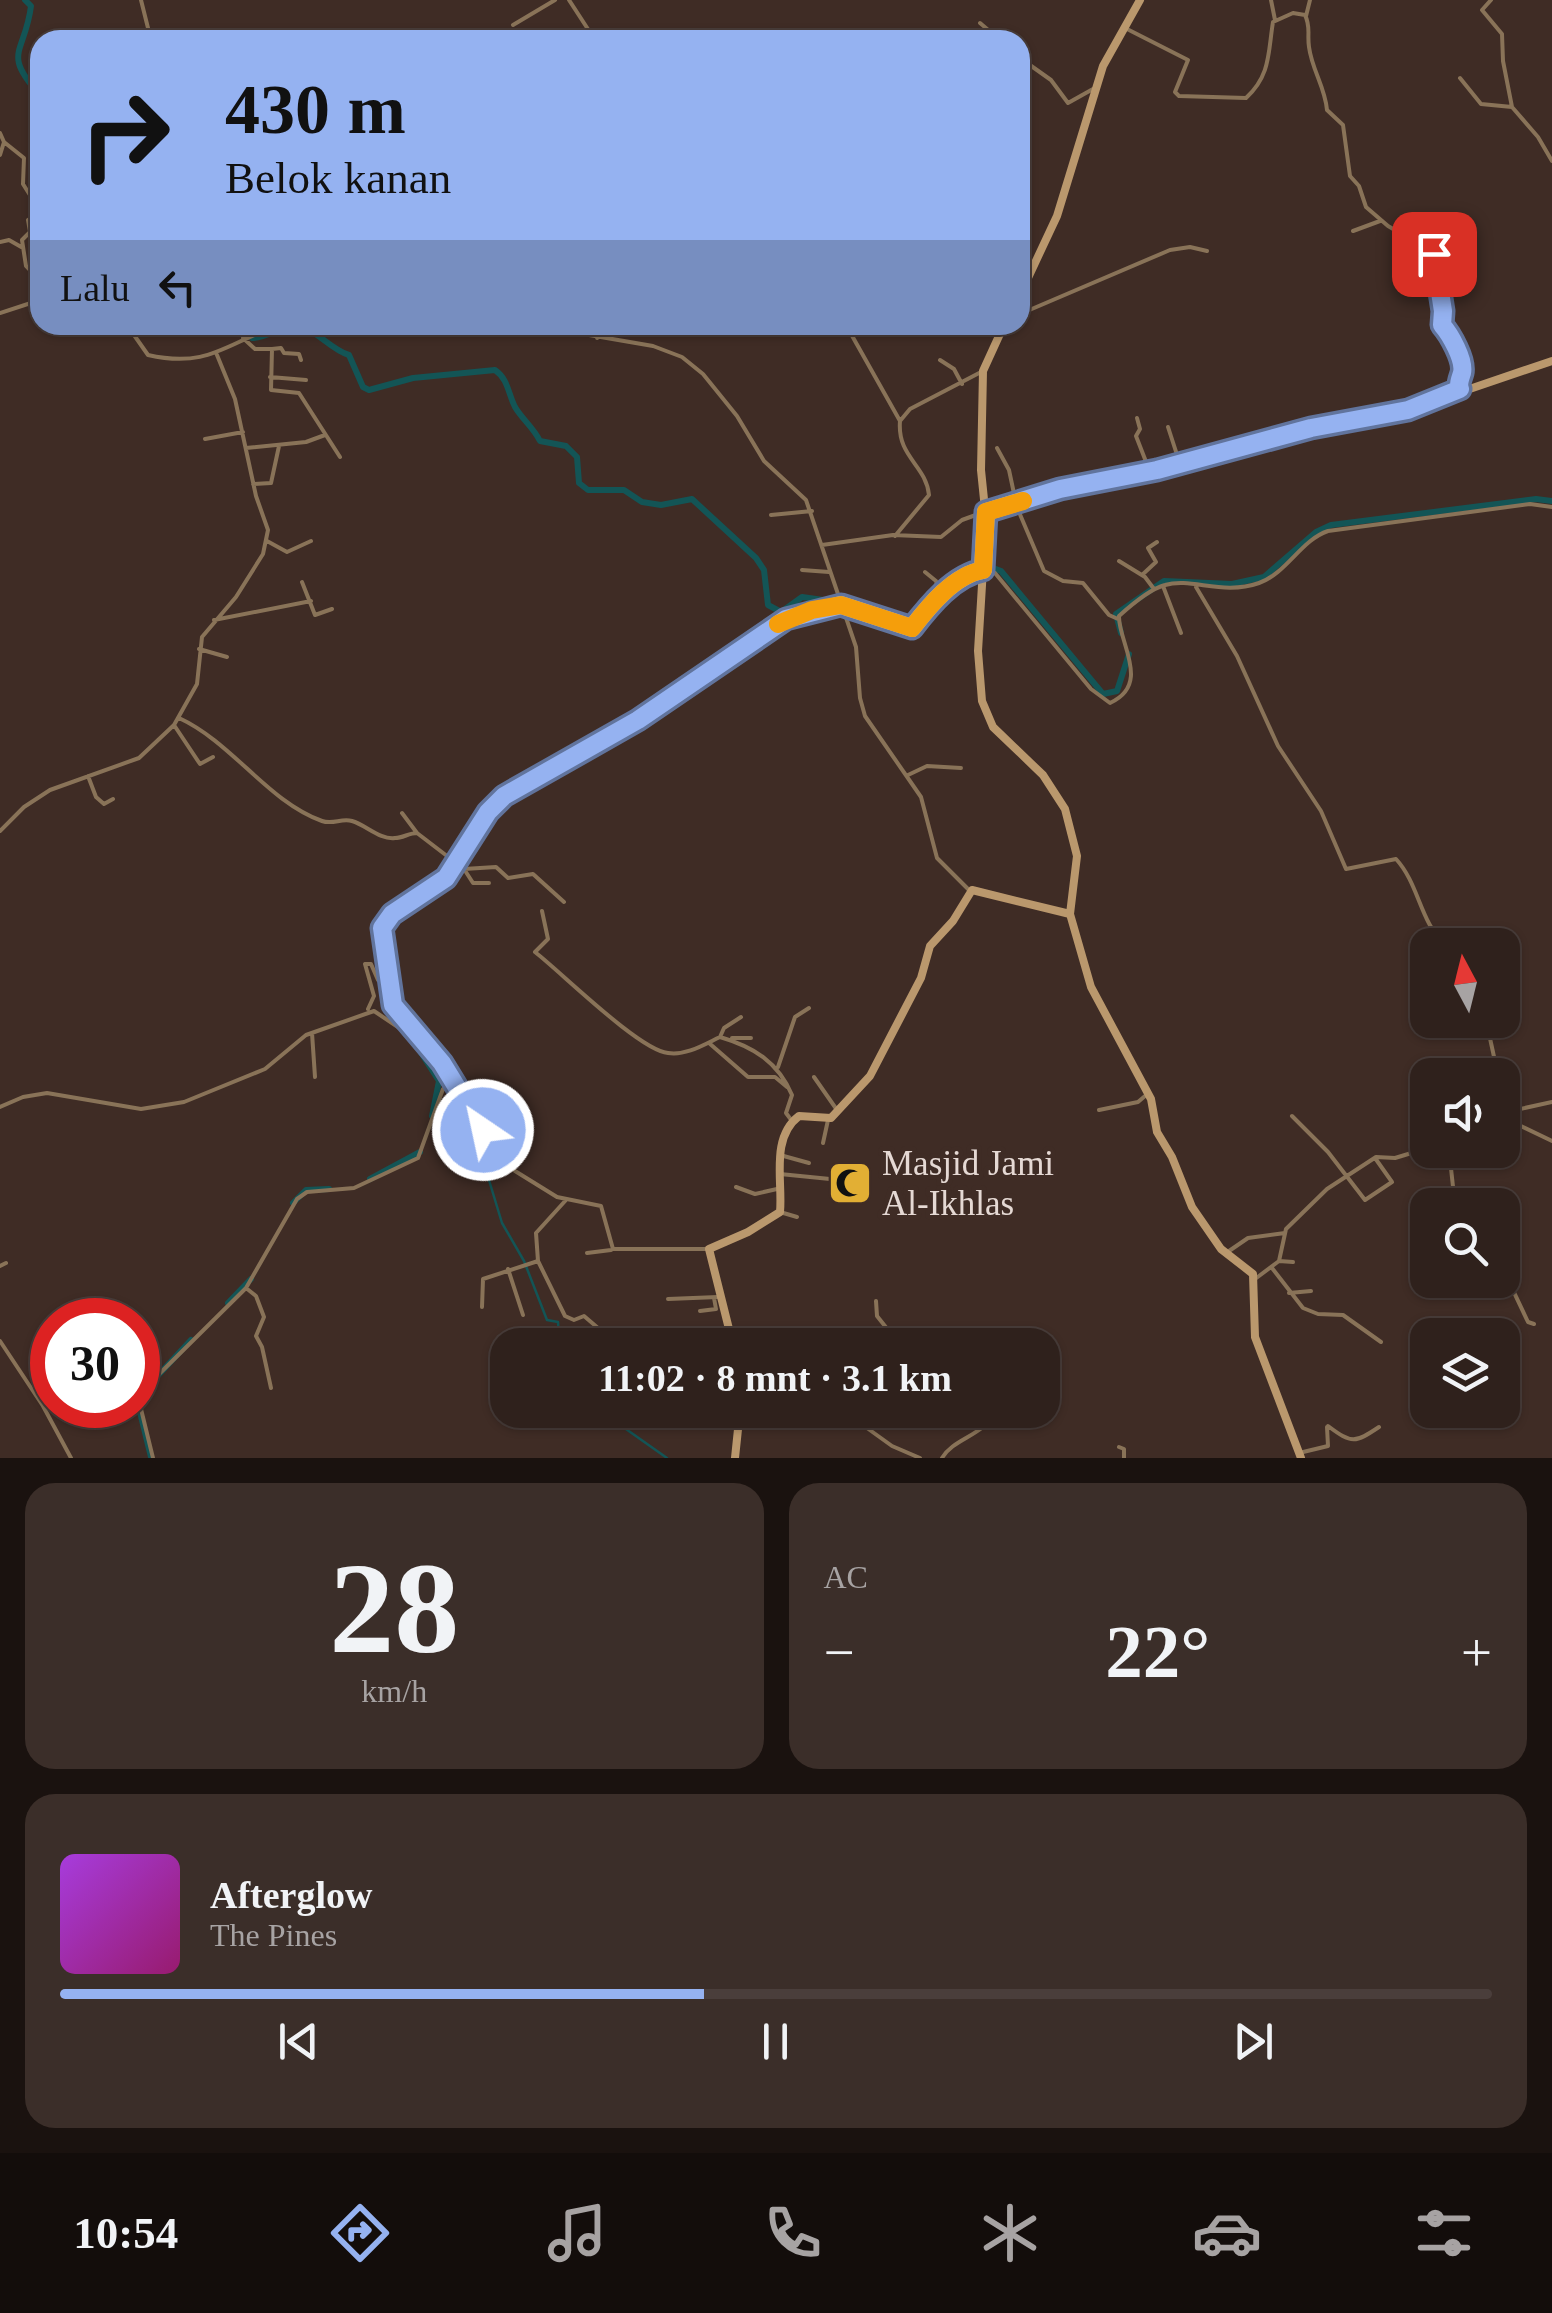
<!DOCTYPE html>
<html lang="id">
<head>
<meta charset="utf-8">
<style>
	:root { --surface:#2f211c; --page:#3b2e29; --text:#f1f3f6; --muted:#a7a3a3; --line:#4a3e3b; --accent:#95b2f1 }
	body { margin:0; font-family:"Times New Roman",serif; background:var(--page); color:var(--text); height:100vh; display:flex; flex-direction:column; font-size:38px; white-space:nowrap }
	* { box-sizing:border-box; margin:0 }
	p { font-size:32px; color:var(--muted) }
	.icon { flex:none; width:55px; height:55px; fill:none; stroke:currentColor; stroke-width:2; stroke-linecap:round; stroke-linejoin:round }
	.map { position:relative; height:1458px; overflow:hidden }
	.drawer { display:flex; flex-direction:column; gap:25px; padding:25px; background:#1a120f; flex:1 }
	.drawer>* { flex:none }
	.top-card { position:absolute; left:30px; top:30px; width:1000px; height:305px; border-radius:30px; box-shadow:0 2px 8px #0004,0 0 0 2px var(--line); background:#95b2f1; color:#111; overflow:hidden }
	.needle { width:65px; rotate:353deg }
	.buttons { position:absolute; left:1410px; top:928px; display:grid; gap:20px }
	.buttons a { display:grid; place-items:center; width:110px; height:110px; border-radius:20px; background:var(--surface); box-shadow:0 2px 8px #0004,0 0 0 2px var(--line); font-size:50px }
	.speed { position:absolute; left:30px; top:1298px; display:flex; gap:20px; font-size:50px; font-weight:700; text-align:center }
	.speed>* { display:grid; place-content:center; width:130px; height:130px; border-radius:50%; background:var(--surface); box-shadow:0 2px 8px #0004,0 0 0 2px var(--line); line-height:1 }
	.speed .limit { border:15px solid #d22; background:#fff; color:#111 }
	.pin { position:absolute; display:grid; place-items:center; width:85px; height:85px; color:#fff; margin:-42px; border-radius:20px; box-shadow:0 5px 15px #0006 }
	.me { position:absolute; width:110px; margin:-55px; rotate:326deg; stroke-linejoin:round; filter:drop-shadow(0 0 8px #0008) }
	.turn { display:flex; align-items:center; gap:35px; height:210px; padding:0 30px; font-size:45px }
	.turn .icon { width:130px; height:130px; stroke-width:2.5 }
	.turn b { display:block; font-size:70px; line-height:85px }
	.then { display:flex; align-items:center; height:95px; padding:0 30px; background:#0003; gap:20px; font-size:38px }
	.big { font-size:75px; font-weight:700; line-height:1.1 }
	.drawer .widget { flex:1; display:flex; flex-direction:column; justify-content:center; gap:15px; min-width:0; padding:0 35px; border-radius:30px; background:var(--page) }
	.drawer .dial { align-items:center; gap:0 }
	.dial b { font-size:130px; line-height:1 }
	.song { display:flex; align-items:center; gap:30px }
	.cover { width:120px; height:120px; border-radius:15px; background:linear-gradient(135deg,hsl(280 70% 55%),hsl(320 70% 35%)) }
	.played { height:10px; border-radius:5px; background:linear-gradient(90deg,var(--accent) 45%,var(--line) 45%) }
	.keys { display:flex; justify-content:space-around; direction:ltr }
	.heat { display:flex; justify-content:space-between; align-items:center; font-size:55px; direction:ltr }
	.drawer .tiles { flex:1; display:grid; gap:25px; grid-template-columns:1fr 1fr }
	.widget:last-child { grid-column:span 2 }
	.trip { position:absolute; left:490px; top:1328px; width:570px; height:100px; border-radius:30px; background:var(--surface); box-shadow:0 2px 8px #0004,0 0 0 2px var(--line); font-weight:700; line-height:100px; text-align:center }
	.dock { display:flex; height:160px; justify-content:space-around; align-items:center; background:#130d0b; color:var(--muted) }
	.dock .icon { width:70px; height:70px }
	.dock .current { color:var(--accent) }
	.dock b { font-size:45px; color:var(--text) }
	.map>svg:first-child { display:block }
</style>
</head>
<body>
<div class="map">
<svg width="1552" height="1458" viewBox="0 0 1552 1458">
	<rect width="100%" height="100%" fill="#3f2c25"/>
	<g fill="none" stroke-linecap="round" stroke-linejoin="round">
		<!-- stream -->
		<path stroke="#135556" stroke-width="2.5" d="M448,1091L485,1167L502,1223L524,1261L547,1320L558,1322L559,1337L567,1345
			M599,1410L667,1458"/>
		<!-- river -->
		<path stroke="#135556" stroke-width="6" d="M25,0L31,6C25,54 1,52 40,95
			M239,325L252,338C268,338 284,324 299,326C316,329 331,350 349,355L363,387L369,390L413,378L495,370C508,379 508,393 515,407C522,419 533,427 540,441L566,446L577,457L579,483L588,490H624L642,502L661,505L692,499L756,558L764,570L768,605L783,613
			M1121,633L1116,614L1164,581L1232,584L1264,577L1316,532L1331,525L1536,499L1552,501
			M432,1116L439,1081L390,1004L380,923L447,868L478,817L499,795L634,718L802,597L852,604L910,626C921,609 956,568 977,565C985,564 994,568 1001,571L1103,694L1117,691L1129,654
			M370,1179L420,1152
			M293,1203L306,1190L329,1189
			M228,1303L251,1279
			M138,1397L191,1340
			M138,1404L151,1457"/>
		<!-- street -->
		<path stroke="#897358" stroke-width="4" d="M141,0L151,40
			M569,0L595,40
			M1271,0L1275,20
			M1491,0L1482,10L1502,34L1503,61L1512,107L1538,137L1552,161
			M1306,16L1310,0
			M980,23L1000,40
			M513,25L555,0
			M1127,29L1188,60L1175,92L1179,96L1246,98C1271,75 1268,52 1273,22L1293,13L1305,15C1311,27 1307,34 1309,47C1312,70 1325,87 1327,110L1343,125L1350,176L1359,186L1366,207L1388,226L1412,240L1413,256H1435L1442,325L1454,338L1462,365L1457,380L1460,389
			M626,40L631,37
			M1020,58L1051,80L1068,103L1093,89
			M1460,78L1481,104L1512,107
			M0,133L4,142L24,158L23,184L40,211
			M0,155L4,142
			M40,213L28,220L30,232L22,240L26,266L40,281
			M1353,231L1380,221
			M0,242L9,240L23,248
			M1441,295L1460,289
			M0,313L40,300
			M1020,314L1170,250L1190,247L1207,251
			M127,325L148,355C210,369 227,342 280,325
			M531,325L653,346L682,357L703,374L737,416L764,461L806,500L856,647L860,698L865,716L921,797L937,858L969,890
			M846,325L900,421
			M243,338L255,349H272L271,390L299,393L340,457
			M597,338L598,325
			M272,349L281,348L284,353L299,354L301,360
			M940,360L954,369L962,384
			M270,377L306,380
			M1137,418L1140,429L1136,436L1150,472
			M1168,427L1180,464
			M205,439L243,432
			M246,448L306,442L325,435
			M997,448L1009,470L1016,503
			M253,484L271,483L279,446
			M1016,505L1044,571L1063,581L1083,583L1109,615L1118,619
			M771,515L812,511
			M895,536L929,495C926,465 897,457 900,421L910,409L983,371
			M267,541L287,552L311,541
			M822,545L893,535L941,537L962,520L984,512
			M1119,561L1145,577L1154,589
			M802,570L829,572
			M925,572L936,581L939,598
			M1142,575L1156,562L1148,548L1157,542
			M302,582L315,615L332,609
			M1163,586L1181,633
			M1196,587L1237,656L1278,746L1321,811L1346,869L1396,859C1419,884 1420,922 1445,945
			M843,608L910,629C932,607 959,563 995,573L1091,689L1110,703C1152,684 1118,642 1119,616C1130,606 1150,589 1165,585C1192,577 1222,596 1259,583C1287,573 1301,540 1328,531L1530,504L1552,507
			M214,620L311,601
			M199,649L227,657
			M179,718C233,743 267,801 322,821C333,825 341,818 352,821C366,825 380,840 395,838C403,838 409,833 417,833L464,869L496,867L508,878L533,874L564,902
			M174,725L200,764L213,757
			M908,775L927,766L961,768
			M88,776L96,797L104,804L113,799
			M402,813L417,833
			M0,831L24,807L50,790L139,758L174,725L197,684L202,637L236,597L263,554L268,530L256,496L235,399L217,355
			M464,869L473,883H489
			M542,911L548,939L535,952C562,973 639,1050 668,1053C686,1056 705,1044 720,1037C754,1047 778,1062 792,1095L786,1113L792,1121
			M368,1009L374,996L365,964H371L378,980H390
			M1486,1020L1498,1075
			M312,1033L315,1077
			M414,1034L392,1003L383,924L446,878L488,812L504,796L638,720L784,620L841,605
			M720,1037L724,1028L741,1017
			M732,1038H751
			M709,1043L748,1077H775L787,1087
			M778,1067L795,1017L809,1008
			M814,1077L837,1110
			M1502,1094L1507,1112
			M0,1107L23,1097L47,1093L141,1109L184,1102L265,1069L306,1035L374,1011L429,1048L515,1171L557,1197L601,1206L613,1249H709
			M1099,1110L1138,1102L1145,1096
			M1502,1113L1552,1102
			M1292,1116L1328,1152L1365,1200L1392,1182L1375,1158
			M1502,1117L1552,1141
			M823,1143L828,1120
			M1449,1150L1455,1205
			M780,1155L809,1163
			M780,1174L840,1180
			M736,1187L755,1194L777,1189
			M780,1212L797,1217
			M1229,1251L1248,1238L1285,1233
			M587,1253L611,1250
			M538,1261L565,1316L574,1320L584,1316L612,1340
			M1279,1261L1293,1262
			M0,1266L6,1263
			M1502,1267L1528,1322L1534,1324
			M1272,1268L1303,1308L1318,1314L1343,1315L1381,1342
			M508,1269L523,1315
			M1255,1279L1279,1261L1286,1229L1327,1189L1376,1157L1395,1158L1428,1148
			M246,1288L256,1296L264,1317L256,1336L262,1347L271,1388
			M1289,1293L1311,1291
			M668,1299L718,1297
			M876,1301L877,1316L900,1345
			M482,1307L483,1279L538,1261L536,1233L566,1200
			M700,1311L716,1309L714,1298
			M0,1341L43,1406L71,1458
			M842,1410L892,1446L920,1458
			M1328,1426C1352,1444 1355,1443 1379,1427
			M1119,1447L1124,1449V1458
			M1299,1453L1328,1446L1327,1427
			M153,1458L140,1405L145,1388L246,1288L297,1199L307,1192L354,1188L418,1158L443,1089L455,1088
			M942,1458C951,1443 968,1439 983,1427L979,1419L996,1410"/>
		<!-- secondary -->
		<path stroke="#ba986d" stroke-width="8" d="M1020,295L1057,216L1103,66L1140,0
			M1004,325L983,371L981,470L986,519L978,651L982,701L993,727L1043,775L1065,809L1077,856L1070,914L1091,987L1151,1099L1157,1132L1172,1157L1192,1207L1221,1249L1253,1274L1255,1337L1301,1458
			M986,512L1060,489L1147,473L1311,428L1408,410L1552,361
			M733,1345L709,1249L748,1232L780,1212C783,1182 770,1138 799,1116L831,1118L870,1076L921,978L930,946L953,921L972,890L1070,914
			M735,1458L740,1410"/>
	</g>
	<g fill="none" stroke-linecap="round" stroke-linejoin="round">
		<!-- route casing -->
		<g stroke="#61749d" stroke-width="25">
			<path id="route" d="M483,1130L442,1063L393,1005L382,928L392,914L446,878L488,812L504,796L638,720L786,619L841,605L912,628C929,606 954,575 983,570L986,512L1060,489L1157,470L1311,428L1408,410L1460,389C1458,384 1460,379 1462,373C1465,360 1450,334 1442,325L1443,311L1434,254"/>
		</g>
		<!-- route -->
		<use href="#route" stroke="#95b2f1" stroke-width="18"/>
		<!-- slow -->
		<path stroke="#f59e0b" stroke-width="18" d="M778,624L812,610L841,605L912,628C929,606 954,575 983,570L986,512L1023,501"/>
	</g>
	<!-- icons -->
	<defs>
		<g id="mosque-square" transform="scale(2.25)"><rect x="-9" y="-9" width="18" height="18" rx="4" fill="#e2af34" stroke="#3f2c25"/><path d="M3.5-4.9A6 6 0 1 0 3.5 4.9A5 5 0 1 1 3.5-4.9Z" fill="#111"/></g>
	</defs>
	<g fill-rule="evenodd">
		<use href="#mosque-square" x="850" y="1183"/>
	</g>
	<g text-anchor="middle" stroke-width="10" stroke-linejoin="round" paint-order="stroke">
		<!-- poi labels -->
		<g font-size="35" fill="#e5d9d4" stroke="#3f2c25" text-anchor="start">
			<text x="882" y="1175">Masjid Jami<tspan x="882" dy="40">Al-Ikhlas</tspan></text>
		</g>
	</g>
</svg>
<div class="buttons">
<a><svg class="needle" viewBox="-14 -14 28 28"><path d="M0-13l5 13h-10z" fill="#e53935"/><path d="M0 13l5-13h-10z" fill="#a7a3a3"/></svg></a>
<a><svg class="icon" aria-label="sound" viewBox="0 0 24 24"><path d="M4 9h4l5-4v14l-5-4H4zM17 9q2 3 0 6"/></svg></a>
<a><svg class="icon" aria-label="search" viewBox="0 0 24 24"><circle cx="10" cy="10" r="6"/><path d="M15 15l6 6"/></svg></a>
<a><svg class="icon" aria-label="layers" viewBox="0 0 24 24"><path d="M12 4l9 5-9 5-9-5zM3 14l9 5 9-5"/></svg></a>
</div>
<div class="speed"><div class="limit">30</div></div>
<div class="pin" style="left:1434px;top:254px;background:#d93025"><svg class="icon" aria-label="arrive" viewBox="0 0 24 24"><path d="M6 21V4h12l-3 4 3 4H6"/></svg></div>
<svg class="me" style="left:483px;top:1130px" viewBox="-20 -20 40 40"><circle r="17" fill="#95b2f1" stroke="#fff" stroke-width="3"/><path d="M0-11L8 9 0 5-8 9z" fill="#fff"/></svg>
<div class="trip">11:02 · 8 mnt · 3.1 km</div>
<div class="top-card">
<div class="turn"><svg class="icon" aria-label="right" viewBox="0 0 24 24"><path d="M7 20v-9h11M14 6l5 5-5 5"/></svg><div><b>430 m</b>Belok kanan</div></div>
<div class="then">Lalu<svg class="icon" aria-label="left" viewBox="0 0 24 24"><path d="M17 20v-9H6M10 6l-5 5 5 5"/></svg></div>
</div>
</div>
<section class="drawer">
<div class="tiles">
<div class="widget dial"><b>28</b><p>km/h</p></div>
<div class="widget"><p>AC</p>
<div class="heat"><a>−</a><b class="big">22°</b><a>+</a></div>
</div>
<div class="widget">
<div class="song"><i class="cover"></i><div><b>Afterglow</b><p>The Pines</p></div></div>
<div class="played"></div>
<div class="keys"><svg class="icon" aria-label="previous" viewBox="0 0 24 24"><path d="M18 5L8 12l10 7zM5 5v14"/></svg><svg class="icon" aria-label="pause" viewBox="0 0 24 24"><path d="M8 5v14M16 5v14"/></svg><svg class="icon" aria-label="next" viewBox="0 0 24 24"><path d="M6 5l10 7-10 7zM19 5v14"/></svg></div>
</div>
</div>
</section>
<nav class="dock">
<b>10:54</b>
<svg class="icon current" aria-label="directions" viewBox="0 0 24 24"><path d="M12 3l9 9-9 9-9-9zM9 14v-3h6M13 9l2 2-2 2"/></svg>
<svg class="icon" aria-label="music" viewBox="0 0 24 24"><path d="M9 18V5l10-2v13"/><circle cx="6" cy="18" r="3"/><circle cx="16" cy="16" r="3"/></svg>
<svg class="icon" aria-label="phone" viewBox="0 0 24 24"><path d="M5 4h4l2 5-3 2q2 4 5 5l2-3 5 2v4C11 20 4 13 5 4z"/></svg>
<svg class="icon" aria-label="climate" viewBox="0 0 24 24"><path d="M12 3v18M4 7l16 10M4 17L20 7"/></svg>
<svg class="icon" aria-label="car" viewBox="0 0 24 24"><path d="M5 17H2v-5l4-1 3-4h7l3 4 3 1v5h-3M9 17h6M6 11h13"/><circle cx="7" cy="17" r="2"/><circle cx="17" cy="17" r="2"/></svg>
<svg class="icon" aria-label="filters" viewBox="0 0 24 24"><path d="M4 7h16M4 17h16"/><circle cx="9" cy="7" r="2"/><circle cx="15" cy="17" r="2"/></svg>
</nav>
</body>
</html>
